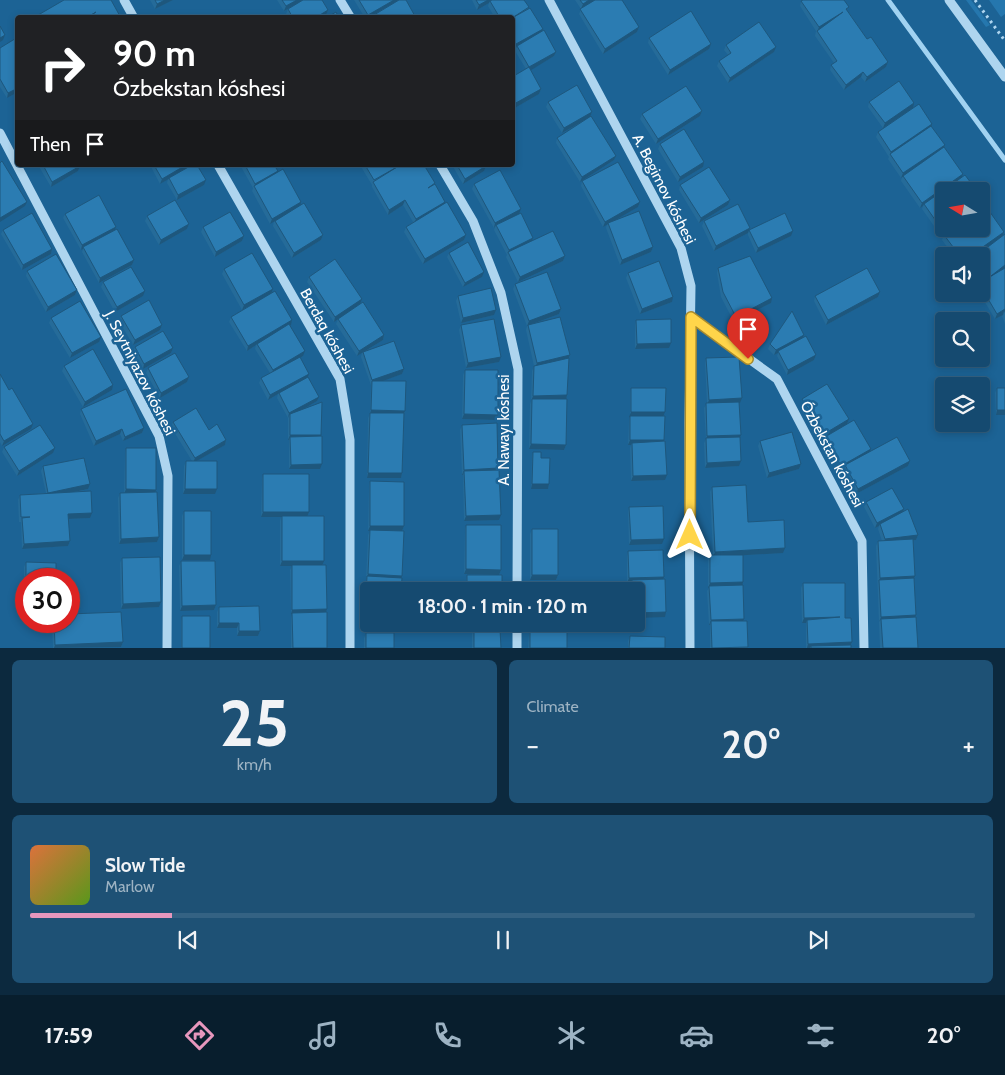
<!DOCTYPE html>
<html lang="en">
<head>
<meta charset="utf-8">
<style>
	:root { --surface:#154a70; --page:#1e5175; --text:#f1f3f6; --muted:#9db3c3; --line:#346283; --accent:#e797bd }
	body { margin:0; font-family:Cabin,sans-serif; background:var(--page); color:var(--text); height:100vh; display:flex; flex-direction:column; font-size:19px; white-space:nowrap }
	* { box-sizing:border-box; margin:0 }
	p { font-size:16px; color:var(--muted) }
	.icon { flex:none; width:28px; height:28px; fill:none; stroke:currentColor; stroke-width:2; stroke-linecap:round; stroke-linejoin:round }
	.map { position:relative; height:648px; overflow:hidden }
	.drawer { display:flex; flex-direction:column; gap:12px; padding:12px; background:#0c293e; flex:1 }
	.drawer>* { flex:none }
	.guide { position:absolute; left:15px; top:15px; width:500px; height:152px; border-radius:5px; box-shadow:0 2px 8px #0003,0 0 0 1px var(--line); background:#202124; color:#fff; overflow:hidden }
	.needle { width:32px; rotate:281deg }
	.fabs { position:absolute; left:935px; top:182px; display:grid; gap:10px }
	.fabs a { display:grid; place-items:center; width:55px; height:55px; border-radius:5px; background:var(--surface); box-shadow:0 2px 8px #0003,0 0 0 1px var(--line); font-size:25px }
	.speed { position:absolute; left:15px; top:568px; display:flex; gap:10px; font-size:25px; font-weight:700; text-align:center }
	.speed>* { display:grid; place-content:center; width:65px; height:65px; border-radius:50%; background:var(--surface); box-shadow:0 2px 8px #0003,0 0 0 1px var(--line); line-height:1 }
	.speed .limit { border:8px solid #d22; background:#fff; color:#111 }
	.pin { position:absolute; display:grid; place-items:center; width:42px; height:42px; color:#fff; margin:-51px -21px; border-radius:50% 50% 50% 0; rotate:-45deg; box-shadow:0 0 5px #0007 }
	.pin .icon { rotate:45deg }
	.me { position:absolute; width:55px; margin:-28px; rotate:0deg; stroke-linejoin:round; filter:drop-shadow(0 0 4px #0008) }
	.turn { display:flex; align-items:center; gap:18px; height:105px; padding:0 15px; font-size:22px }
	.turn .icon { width:65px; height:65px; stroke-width:2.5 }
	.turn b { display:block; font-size:35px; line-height:42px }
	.then { display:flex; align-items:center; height:48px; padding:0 15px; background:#0003; gap:10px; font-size:19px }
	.big { font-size:38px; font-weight:700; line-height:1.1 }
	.drawer .tile { flex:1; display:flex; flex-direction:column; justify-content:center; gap:8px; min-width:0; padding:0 18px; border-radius:8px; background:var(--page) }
	.drawer .dial { align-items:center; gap:0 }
	.dial b { font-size:65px; line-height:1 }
	.song { display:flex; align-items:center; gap:15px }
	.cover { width:60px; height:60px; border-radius:8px; background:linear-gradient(135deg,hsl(20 70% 55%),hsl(90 70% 35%)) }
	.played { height:5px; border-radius:2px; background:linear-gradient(90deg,var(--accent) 15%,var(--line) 15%) }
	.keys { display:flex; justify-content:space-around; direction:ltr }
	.heat { display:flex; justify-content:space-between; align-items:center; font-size:28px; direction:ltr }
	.drawer .tiles { flex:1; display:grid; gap:12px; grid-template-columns:1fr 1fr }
	.tile:last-child { grid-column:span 2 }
	.trip { position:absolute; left:360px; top:582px; width:285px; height:50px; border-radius:5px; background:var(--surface); box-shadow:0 2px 8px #0003,0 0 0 1px var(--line); font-weight:700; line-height:50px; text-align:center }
	.dock { display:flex; height:80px; justify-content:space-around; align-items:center; background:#081e2d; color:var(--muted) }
	.dock .icon { width:35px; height:35px }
	.dock .on { color:var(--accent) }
	.dock b { font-size:22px; color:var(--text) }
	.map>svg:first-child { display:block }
</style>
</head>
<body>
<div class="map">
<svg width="1005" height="648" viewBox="0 0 1005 648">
	<rect width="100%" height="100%" fill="#1c6395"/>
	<!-- green -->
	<path fill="#2577ae" d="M966,0H971L990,25L986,27Z
		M989,0H1005V14L1001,17Z"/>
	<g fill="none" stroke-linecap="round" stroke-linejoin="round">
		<!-- stream -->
		<path stroke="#a1d2f1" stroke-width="5" d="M888,0L1005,160"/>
		<!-- path -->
		<path stroke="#aed5ef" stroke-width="3" stroke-dasharray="2.5 4" stroke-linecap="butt" d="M975,0L1005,41"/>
		<!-- minor -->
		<path stroke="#aed5ef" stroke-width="9" d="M124,0L134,18
			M340,0L351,18
			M549,0L681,248L691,286L689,423L690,648
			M949,0L1005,77
			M0,133L159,436L168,476L167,648
			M218,165L340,379L350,440V648
			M440,165L473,221L501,293L518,369L517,591
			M691,317L777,379L862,541L864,648
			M517,648V624"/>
	</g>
	<!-- wall -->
	<path fill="#256b99" d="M150,0H173L155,9Z
		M277,0H322L328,10L326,15L322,18H288L286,14L288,9L284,11Z
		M354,0H406L416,18H365Z
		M472,0H524L528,9L543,29L542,32L556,52L554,56L530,70L541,89L539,94L513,109L512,77L526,69L515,51L516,48L514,49L512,46V18H495L488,6L489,3L477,10Z
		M575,0H622L639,27L637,32L603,54L579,14L581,9Z
		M801,1L848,11L867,39L888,62L886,67L865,82L861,77L844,90L830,70L831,65L834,63L815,36L816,31L800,6Z
		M649,38L709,49L668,75L648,43Z
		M726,45L774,52L728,83L717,66L719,61L728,55L724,50Z
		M0,48L18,92L7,98L0,87Z
		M548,102L592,112L590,117L562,133L546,107Z
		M869,102L913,108L883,128L868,107Z
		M702,111L700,116L656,144L640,119L642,114Z
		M932,124L931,126L945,145L944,147L962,177L952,229L941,236L922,209L923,206L920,208L901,181L902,177L901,178L888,159L889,157L876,137L878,132Z
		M557,138L616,156L614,160L580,182L556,143Z
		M660,144L703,167L678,182L658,149Z
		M38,165H79L80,166L78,171L51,187Z
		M150,165H197L204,185L177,200L167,183L168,179L160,184Z
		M240,165H274L278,171L277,173L300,206L323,235L321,240L292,258L273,226L274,221L270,224L252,191L253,188Z
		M360,165H424L435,183L434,185L445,204L466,235L464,240L423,264L404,232L406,227L413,222L403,205L388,215L372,187V185Z
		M452,165H486L484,171L463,184Z
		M582,181L640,202L638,207L614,220L653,247L651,252L620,265L606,228L607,224L603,227L581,186Z
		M474,184L519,214L532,241L565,256L563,261L518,282L506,257L507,255L494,230L495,227L494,228L472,189Z
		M680,185L730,200L728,205L699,223L679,190Z
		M981,197L984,202L983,206L1004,232L1002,236L1005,234V324L1002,316L1003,315L995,319L980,294H981V282L987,279L981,270V256H954L942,240L944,235Z
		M65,214L115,230L134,260L132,265L99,283L82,252L83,249L81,250L63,218Z
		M147,216L189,224L187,229L159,245L145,221Z
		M704,221L750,228V230L791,236L756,253L748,235V233L714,251L702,226Z
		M203,227L244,236L242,241L215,257L201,232Z
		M3,230L52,249L51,254L22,270L1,234Z
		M449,253L482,277L463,287L447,257Z
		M718,268L771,303L734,322L721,297L717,273Z
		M224,269L273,289L271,293L292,320L290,325L303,356L299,358L308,377L319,397L317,401L305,408L321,436L320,469H289V440H288V418L277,398L278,394L268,400L259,383L261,378L270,373L255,349L256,345L247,351L229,322L231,317L242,310L222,274Z
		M27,271L77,290L75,295L46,312L26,276Z
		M628,273L672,302L640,314L626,278Z
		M309,277L360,304L334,322L307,282Z
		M103,282L143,296L115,312L101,287Z
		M515,284L561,309L559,314L533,324L570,355L569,358L566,399V445L564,450L529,449L530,404L531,401L532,371L534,366L526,330L527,326L513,289Z
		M880,292L878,297L826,325L814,301L815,296Z
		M458,296L494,315L461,323L456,301Z
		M121,316L162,325L160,330L133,345L119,321Z
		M51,318L99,342L70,358L49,323Z
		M338,319L384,335L383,340L364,352L404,369L402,374L382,381L405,411L404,415L402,473L401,478H367L368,418L370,414L371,385L361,357L362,353L357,356L336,324Z
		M636,320L669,348L635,349V325Z
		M461,325L499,362L466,368L459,330Z
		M804,335L803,338L816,355L814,360L787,375L777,356L778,353L774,355L768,349L770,344Z
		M135,347L173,348L171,353L143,369L133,352Z
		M706,358L742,398L739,403V466L705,468L704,443L706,439L704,408L707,403L705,363Z
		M64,366L112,390L83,407L62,371Z
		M148,368L189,377L187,382L160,398L146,373Z
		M465,370L498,415L496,420L462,419L463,375Z
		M0,374L31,429L2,446L0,442Z
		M631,388L664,416L665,480L631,481L630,448L631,445H628L629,420L630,417V393Z
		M997,388H1005V415H996L995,393Z
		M802,399L849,419L847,424L870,452L910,461L908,466L856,494L843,470L844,468L840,471L823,442L825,438L822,439L801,404Z
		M81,409L144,428L142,433L123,441L120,434L94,446L80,414Z
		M173,422L209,430L226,440L225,445L196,461L215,494H183L184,466L186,461H192L171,427Z
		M462,425L498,468L499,520L464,521L463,475H462L460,430Z
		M760,441L801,464L799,469L767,478L758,446Z
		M4,447L53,453L17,476L2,452Z
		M126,448L155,492L159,537L157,542L119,544L118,498L120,493H124L125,453Z
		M533,452L541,458L549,484L548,489H531L532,457Z
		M43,466L88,489L77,492L90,518L68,519L70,541L68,546L22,549L21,522H19L18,500L20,495L46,493L41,471Z
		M263,474L309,512L307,516L323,565L327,648H291V618L292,614H291L290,570L292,566H280V521L281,517H261L262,479Z
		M370,481L404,526L402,531V576L401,578L369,624H399L398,627L364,626L368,535L370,531H368L369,486Z
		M712,487L748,522L783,553L743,555V582L742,585L744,619L743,621L748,648H710V625H709L707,591L709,588H708V560L710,555H713L710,492Z
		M866,502L904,509L903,512L918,535L916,540L913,541L915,576L914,578L916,615L915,617L918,648H880L876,546L878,541H882L878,529L879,526L875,528L864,507Z
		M629,507L662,544L629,545L628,512Z
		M184,511L210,560H182V516Z
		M466,525L501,570L499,575L464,574L465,529Z
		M532,529L558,575L556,580H530V534Z
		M628,551L664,577L663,579L665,617L636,591H630V585L631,583H627V556Z
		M122,558L161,602L159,607L121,609L120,563Z
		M181,561L216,605L214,610L180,611L179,566Z
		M26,562V609H24V567Z
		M467,575L502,591H466V580Z
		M803,583L845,618L852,642L851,645V648H806V623H802L801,588Z
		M219,607L260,631L258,636H237V628H217V612Z
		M182,616L210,648H181V621Z
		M52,621H69L123,642L121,647L53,648Z
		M465,624H501L500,630L501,648H472V634L473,632H465Z
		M530,624H557L555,628L567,648H528L529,633L530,629Z
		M366,633L394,648H364V638Z
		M630,636L665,648H628V641Z"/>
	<!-- shaded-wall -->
	<path fill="#1e577d" d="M165,0H173L155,9L157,4Z
		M297,0H304L284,11L286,6Z
		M394,0H399L368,18V15Z
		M488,0H495L490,1L489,3L477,10L479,5Z
		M589,0H595L581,9L583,4Z
		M328,10L326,15L322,18H315Z
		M843,12L842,17L817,32L819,27Z
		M639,27L637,32L603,54L605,49Z
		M543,29L541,34L517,46L516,48L514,49L516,44Z
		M5,35L3,40L0,42V38Z
		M711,44L709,49L668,75L670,70Z
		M776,47L774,52L728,83L730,78Z
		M556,52L554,56L528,72L529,67Z
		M888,62L886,67L865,82L867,77Z
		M863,72L861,77L844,90L846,85Z
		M18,88V92L7,98L8,93Z
		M541,89L539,94L513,109L514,104Z
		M914,103L913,108L883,128L885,123Z
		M702,111L700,116L656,144L658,139Z
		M592,112L590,117L562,133L564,128Z
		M932,124L931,129L890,154L891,152Z
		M945,145L943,150L901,178L903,173Z
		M616,156L614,160L580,182L582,177Z
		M704,162L703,167L678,182L680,177Z
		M186,165H193L160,184L162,179Z
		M80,166L78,171L51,187L52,182Z
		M486,166L484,171L463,184L465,179Z
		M278,171L276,176L254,187L255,184Z
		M963,174L961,179L924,204L923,206L920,208L922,203Z
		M206,180L204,185L177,200L178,195Z
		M405,200L403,205L388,215L389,210Z
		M730,200L728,205L699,223L701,218Z
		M27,202L25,206L0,222V218Z
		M301,202L300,207L270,224L272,219Z
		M445,202L444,207L414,224L416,219Z
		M640,202L638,207L603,227L605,222Z
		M521,209L519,214L496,225L495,227L494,228L495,223Z
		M189,224L187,229L159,245L161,240Z
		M116,227L114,232L83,247V249L81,250L82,245Z
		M750,228L748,233L714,251L716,246Z
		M947,229H952L941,236L943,231Z
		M793,231L791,236L756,253L758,248Z
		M1004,232L1002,237L975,256H970Z
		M323,235L321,240L292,258L294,253Z
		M466,235L464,240L423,264L425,259Z
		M244,236L242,241L215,257L216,252Z
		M533,238L531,243L508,252L507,255L509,250Z
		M653,247L651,252L620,265L622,260Z
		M52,249L51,254L22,270L23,265Z
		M565,256L563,261L518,282L520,277Z
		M134,260L132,265L99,283L100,278Z
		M1005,265V269L989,281L991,276Z
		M484,272L482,277L463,287L465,283Z
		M273,289L271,294L242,310L244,305Z
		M77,290L75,295L46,312L48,307Z
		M145,291L143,296L115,312L117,307Z
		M880,292L878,297L826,325L828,320Z
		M673,297L672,302L640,314L642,309Z
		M772,298L771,303L734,322L736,317Z
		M362,299L360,304L334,322L335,317Z
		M561,309L559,314L527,326L529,321Z
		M1005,309V313L1004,311L1003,315L995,319L997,314Z
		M496,310L494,315L461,323L463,318Z
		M292,320L291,325L258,345L257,344L256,345L247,351L248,346Z
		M162,325L160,330L133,345L135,340Z
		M384,335L383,340L357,356L359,351Z
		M804,335L802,340L778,351V353L774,355L776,350Z
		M101,337L99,342L70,358L72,353Z
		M671,343L669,348L635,349L637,344Z
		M173,348L171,353L143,369L144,364Z
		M305,351L303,356L271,375L273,370Z
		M570,355L568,360L535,368L537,363Z
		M816,355L814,360L787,375L788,370Z
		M501,357L499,362L466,368L468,363Z
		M404,369L402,374L372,385V380Z
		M309,374L307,379L279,393L278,394L268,400L270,395Z
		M189,377L187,382L160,398L161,393Z
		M113,385L112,390L83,407L85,402Z
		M567,395L566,400L532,399L533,396Z
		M319,397L317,401L290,417V414L288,418L289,413Z
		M742,398L740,403L707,405L709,400Z
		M371,410L405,411L403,416L370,415Z
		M997,410H1005V415H996Z
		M631,412H665L663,417H629Z
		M464,414L498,415L496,420L462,419Z
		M849,419L847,424L822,439L824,434Z
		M33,424L31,429L2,446L4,441Z
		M144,428L142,433L123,441L125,437Z
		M122,429L120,434L94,446L96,441Z
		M290,435H321L320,440L290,437L289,440H288Z
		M741,435L739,440L706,441L707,436Z
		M226,440L225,445L193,463L195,458Z
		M630,440H664L662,445L632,443L631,445H628Z
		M531,444L566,445L564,450L529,449Z
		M55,448L53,453L17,476L19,471Z
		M871,449L869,454L845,465L844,468L840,471L841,466Z
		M741,461L739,466L705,468L707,463Z
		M910,461L908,466L856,494L858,489Z
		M322,464L320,469H289L291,465Z
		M801,464L799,469L767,478L769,473Z
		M498,468L496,473L464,471L463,475H462L464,470Z
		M368,473H402L401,478H367Z
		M667,475L665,480L631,481L633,476Z
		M90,484L88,489L46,498L48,493Z
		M532,484H549L548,489H531Z
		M126,489L156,490L154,495L124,494Z
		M185,489H217L215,494H183Z
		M904,509L902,514L880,524L879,526L875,528L877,523Z
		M263,512H309L307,517H261Z
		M92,513L90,518L66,519L68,514Z
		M501,515L499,520L464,521L466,516Z
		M370,526H404L402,531H368Z
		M918,535L916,540L883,544L885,539Z
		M159,537L157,542L119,544L121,539Z
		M664,539L662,544L629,545L631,540Z
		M70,541L68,546L22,549L24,544Z
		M785,548L783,553L713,557L715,552Z
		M184,555H211L210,560H182Z
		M282,561H324L322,566H280Z
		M466,569L501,570L499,575L464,574Z
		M368,574L402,576L400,580L367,576L366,579Z
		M532,575H558L556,580H530Z
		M915,576L913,581L879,580L878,583L880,578Z
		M664,577L662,582L632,580L631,583H627L629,578Z
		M743,582L742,587L708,588L710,583Z
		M161,602L159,607L121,609L123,604Z
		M216,605L214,610L180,611L182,606Z
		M327,609L325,614L292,613V614H291L292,610Z
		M666,612L665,617L636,618V613Z
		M916,615L914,620L881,619L879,622L881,617Z
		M840,617L807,620L806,623H802L804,618Z
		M744,619L742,624L711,621L710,625H709L711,620Z
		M365,621H369V624H399L398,627L364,626Z
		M219,623H239L237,628H217Z
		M532,624H557L555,628L530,629Z
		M467,627H501L500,632L474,629L473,632H465Z
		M239,631H260L258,636H237Z
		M123,642L121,647L54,648L55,645Z
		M852,642L850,647L811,646L810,648H807L808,644Z"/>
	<!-- building -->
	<path fill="#2b7cb2" stroke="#1e577d" d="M64,0H111L121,18H87L96,12L86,18H33Z
		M155,0H165L157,4Z
		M282,0H297L286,6Z
		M303,0H322L328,10L315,18H293L288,9Z
		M359,0H394L368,15Z
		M399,0H406L416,18H369Z
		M476,0H488L479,5Z
		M492,0H524L529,7L512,18H500L490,1Z
		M580,0H589L583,4Z
		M595,0H622L639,27L605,49L580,9Z
		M803,0H844L849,7L846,9L867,39L871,37L888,62L867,77L863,72L846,85L831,65L837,61L817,31L843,12L819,27L801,1Z
		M530,8L543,29L516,44L512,38V18Z
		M691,11L711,44L670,70L649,38Z
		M336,12L339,18H326Z
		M759,22L776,47L730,78L719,61L731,53L726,45Z
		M0,26L5,35L0,38Z
		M544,30L556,52L529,67L517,46Z
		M18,37V88L8,93L0,79V48Z
		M529,67L541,89L514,104L512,101V77Z
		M899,81L914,103L885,123L869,102Z
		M577,85L592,112L564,128L548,102Z
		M686,86L702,111L658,139L642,114Z
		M919,104L932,124L891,152L878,132Z
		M591,116L616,156L582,177L557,138Z
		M931,126L945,145L903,173L890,154Z
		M684,129L704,162L680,177L660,144Z
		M944,147L963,174L922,203L903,176Z
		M2,161L27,202L0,218V163Z
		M618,162L640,202L605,222L582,181Z
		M43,165H79L80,166L52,182Z
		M154,165H186L162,179Z
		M192,165H197L206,180L178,195L169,178Z
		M245,165H274L278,171L255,184Z
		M365,165H424L435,183L428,188L435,184L445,202L416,219L405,200L389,210L373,182L397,167L374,180Z
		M457,165H486V166L465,179Z
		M709,167L730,200L701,218L680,185Z
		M283,169L301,202L272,219L254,186Z
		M500,170L521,209L495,223L474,184Z
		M965,175L977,191H944V229H947L943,231L924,204Z
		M99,195L116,227L82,245L65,214Z
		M981,197L984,202L981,204Z
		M175,200L189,224L161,240L147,216Z
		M447,202L466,235L425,259L406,227Z
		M304,203L323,235L294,253L275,221Z
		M738,204L750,228L716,246L704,221Z
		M985,205L1004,232L970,256H960L944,235L952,229H981V207Z
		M639,211L653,247L622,260L608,223Z
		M230,212L244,236L216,252L203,227Z
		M32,213L52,249L23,265L3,230Z
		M521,213L533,238L509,250L496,225Z
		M785,213L793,231L758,248L749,230Z
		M117,229L134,260L100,278L83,247Z
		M553,231L565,256L520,277L508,252Z
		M1005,234V265L991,276L981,263V256H976Z
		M468,242L484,272L465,283L449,253Z
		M252,253L273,289L244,305L224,269Z
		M56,254L77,290L48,307L27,271Z
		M750,256L772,298L736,317L723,292L718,268Z
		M335,259L362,299L335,317L309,277Z
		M659,261L673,297L642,309L628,273Z
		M131,267L145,291L117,307L103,282Z
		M867,268L880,292L828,320L815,296Z
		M1005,268V309L997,314L981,287V282Z
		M547,272L561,309L529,321L515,284Z
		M491,288L496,310L463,318L458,296Z
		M275,291L292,320L248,346L231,317Z
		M149,300L162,325L135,340L121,316Z
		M80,301L101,337L72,353L51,318Z
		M363,302L384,335L359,351L338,319Z
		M792,311L804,335L776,350L770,344Z
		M560,317L570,355L537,363L528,325Z
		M494,319L501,357L468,363L461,325Z
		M671,319V343L637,344L636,320Z
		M289,324L305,351L273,370L257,344Z
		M163,331L173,348L144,364L135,347Z
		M806,336L816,355L788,370L778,351Z
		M394,341L404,369L372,380L363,352Z
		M93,349L113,385L85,402L64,366Z
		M175,353L189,377L161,393L148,368Z
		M300,357L309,374L270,395L261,378Z
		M739,357L742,398L709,400L706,358Z
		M569,358L567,395L533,396L534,366Z
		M465,370H498V415L464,414Z
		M0,374L9,390L12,388L33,424L4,441L0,434Z
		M308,377L319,397L289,413L279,393Z
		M372,381H406L405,411L371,410Z
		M827,384L849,419L824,434L802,399Z
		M631,388H666L665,412H631Z
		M997,388H1005V410H997Z
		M126,389L144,428L125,437L122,429L96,441L81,409Z
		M532,399H567L566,445L531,444Z
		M322,402L321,435H290V414Z
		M739,402L741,435L707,436L706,403Z
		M196,408L209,430L217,424L226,440L195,458L173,422Z
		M370,413H404L402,473H368Z
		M630,416H665L664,440H630Z
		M854,420L871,449L841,466L825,437Z
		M497,423L498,468L464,470L462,425Z
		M40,425L55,448L19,471L4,447Z
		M792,432L801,464L769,473L760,441Z
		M322,436V464L291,465L290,437Z
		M740,437L741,461L707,463L706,438Z
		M897,437L910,461L858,489L845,465Z
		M665,441L667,475L633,476L632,443Z
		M126,448H156V490L126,489Z
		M533,452H541V458H550L549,484H532Z
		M84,458L90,484L48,493L43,466Z
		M186,461H217V489H185Z
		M499,470L501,515L466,516L464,471Z
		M263,474H309V512H263Z
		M370,481L404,482V526H370Z
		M746,485L748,522L784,520L785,548L715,552L712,487Z
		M892,488L904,509L877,523L866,502Z
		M91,491L92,513L68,514L70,541L24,544L22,518L30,517H21L20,495Z
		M157,492L159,537L121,539L120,493Z
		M663,506L664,539L631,540L629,507Z
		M908,509L918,535L885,539L880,524Z
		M184,511H211V555H184Z
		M282,516H324V561H282Z
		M466,525H501V570L466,569Z
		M532,529H558V575H532Z
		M370,530L404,531L402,576L368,574Z
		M913,539L915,576L880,578L878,541Z
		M663,550L664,577L629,578L628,551Z
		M710,555H743V582L710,583Z
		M160,557L161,602L123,604L122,558Z
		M181,561H215L216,605L182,606Z
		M26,562L56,563V579H26V604Z
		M292,565H326L327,609L292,610Z
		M467,575H502V591H467Z
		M367,576L402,578L401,591H369V621H365Z
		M914,578L916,615L881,617L879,580Z
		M665,579L666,612L636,613V591H632V580Z
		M803,583H845V618H851L852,642L808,644L807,620L840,617L804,618Z
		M557,585V591H531V586Z
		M743,585L744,619L711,620L709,586Z
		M259,606L260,631H239V623H219V607Z
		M121,612L123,642L55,645L54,621H69V614Z
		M327,612V648H293L292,613Z
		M182,616H210V648H182Z
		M916,617L918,648H883L881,619Z
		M711,621H747L748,647L712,648Z
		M467,624H501V627H467Z
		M530,628L567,629V648H530Z
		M474,629H500L501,648H474Z
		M366,633H394V648H366Z
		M630,636L665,637V648H629Z
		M851,645V648H811V646Z"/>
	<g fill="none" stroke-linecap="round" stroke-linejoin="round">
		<!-- route casing -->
		<g stroke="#a68a30" stroke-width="12">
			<path id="route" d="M690,535L691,317L748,359"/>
		</g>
		<!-- route -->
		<use href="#route" stroke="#ffd54a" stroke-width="9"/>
	</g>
	<g text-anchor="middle" stroke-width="5" stroke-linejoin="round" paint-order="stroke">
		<!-- street labels -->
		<g font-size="15" fill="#fff" stroke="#1c6395">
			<text transform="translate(664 189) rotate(63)" y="5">A. Begimov kóshesi</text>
			<text transform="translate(327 331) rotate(61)" y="5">Berdaq kóshesi</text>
			<text transform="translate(140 373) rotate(63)" y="5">J. Seytniyazov kóshesi</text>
			<text transform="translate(504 430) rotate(-90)" y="5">A. Nawayı kóshesi</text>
			<text transform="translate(832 454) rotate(62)" y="5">Ózbekstan kóshesi</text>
		</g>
	</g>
</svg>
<div class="fabs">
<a><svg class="needle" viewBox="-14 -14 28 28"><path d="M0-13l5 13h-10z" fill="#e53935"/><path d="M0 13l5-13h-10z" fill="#9db3c3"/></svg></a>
<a><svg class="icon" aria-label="sound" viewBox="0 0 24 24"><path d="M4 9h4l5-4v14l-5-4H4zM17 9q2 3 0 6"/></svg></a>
<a><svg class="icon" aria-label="search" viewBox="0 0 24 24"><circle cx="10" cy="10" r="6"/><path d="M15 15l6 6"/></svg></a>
<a><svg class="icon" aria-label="layers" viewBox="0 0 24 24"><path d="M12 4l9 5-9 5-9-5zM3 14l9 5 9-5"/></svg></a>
</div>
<div class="speed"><div class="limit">30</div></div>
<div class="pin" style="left:748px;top:359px;background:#d93025"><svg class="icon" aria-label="arrive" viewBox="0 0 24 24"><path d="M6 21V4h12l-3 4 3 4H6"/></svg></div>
<svg class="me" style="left:690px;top:535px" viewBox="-20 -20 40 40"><path d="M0-17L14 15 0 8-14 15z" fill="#ffd54a" stroke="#fff" stroke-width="4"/></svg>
<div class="trip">18:00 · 1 min · 120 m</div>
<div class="guide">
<div class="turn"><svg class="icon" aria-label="right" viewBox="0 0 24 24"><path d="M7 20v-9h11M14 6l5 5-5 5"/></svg><div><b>90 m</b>Ózbekstan kóshesi</div></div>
<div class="then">Then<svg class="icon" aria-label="arrive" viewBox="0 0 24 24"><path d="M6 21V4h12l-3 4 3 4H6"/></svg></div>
</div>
</div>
<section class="drawer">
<div class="tiles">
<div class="tile dial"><b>25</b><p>km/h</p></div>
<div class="tile"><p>Climate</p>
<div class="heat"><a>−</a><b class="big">20°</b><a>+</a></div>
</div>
<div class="tile">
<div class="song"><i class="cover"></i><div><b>Slow Tide</b><p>Marlow</p></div></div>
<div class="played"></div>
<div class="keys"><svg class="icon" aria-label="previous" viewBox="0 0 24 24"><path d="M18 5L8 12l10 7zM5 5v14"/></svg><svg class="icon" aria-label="pause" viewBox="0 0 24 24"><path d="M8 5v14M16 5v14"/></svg><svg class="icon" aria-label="next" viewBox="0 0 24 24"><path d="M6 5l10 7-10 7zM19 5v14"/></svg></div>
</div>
</div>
</section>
<nav class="dock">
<b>17:59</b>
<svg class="icon on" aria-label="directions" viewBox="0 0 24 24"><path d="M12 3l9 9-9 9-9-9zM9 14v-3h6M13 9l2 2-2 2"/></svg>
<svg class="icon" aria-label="music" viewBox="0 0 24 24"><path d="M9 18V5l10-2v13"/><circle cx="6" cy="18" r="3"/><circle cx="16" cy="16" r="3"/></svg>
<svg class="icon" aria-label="phone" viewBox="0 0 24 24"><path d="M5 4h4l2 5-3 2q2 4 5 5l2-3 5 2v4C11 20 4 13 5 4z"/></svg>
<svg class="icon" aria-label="climate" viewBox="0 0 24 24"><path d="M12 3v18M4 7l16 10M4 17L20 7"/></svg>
<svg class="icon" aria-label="car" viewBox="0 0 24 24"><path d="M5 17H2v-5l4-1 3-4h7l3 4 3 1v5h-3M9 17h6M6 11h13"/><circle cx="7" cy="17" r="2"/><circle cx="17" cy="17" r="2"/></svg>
<svg class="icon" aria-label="filters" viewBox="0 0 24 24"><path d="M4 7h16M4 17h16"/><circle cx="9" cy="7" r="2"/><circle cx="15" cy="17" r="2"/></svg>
<b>20°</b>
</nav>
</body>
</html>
